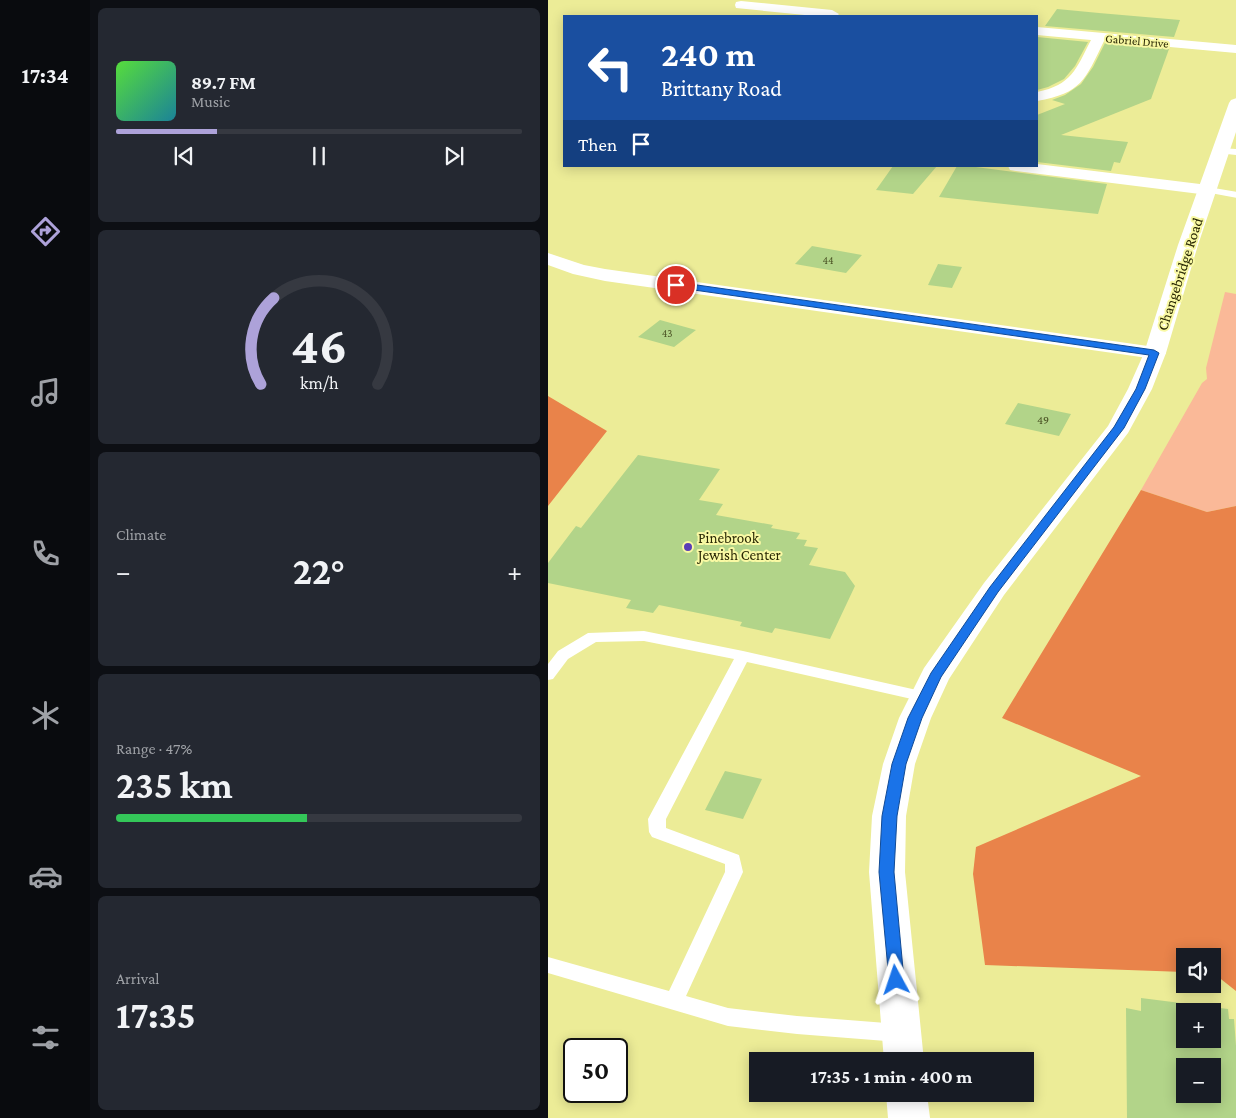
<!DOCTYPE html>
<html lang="en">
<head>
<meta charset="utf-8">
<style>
	:root { --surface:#171b24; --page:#242831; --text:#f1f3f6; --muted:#9ea1a6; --line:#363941; --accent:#ada2d9 }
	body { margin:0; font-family:"Crimson Pro",serif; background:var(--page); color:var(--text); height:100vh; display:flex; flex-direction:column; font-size:19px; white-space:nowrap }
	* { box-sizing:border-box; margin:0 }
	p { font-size:16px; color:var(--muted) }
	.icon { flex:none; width:28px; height:28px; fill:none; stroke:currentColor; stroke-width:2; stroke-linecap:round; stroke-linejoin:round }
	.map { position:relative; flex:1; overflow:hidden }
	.drawer { display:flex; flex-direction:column; gap:8px; padding:8px; background:#0d0f14; width:458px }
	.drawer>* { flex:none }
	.hud { position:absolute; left:15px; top:15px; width:475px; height:152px; border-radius:0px; box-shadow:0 2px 12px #0003; background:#1a4fa0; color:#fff; overflow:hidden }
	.tools { position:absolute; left:628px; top:948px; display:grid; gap:10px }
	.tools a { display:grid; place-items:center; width:45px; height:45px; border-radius:0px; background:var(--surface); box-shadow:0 2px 12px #0003; font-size:25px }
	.speed { position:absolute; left:15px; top:1038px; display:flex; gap:10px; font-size:25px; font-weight:700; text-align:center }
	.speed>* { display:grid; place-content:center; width:65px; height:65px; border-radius:50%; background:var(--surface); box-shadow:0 2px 12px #0003; line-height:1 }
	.speed .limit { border:2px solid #111; border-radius:8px; background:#fff; color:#111 }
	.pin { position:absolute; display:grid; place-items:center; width:42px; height:42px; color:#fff; margin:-21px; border:2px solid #fff; border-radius:50%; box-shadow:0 1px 5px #0007 }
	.me { position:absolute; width:55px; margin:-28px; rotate:355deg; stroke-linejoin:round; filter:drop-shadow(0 0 4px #0008) }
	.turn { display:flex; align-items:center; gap:18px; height:105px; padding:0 15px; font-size:22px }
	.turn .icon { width:65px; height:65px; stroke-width:2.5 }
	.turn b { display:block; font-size:35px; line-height:42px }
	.then { display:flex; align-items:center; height:48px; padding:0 15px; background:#0003; gap:10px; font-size:19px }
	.big { font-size:38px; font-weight:700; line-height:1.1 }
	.drawer .widget { flex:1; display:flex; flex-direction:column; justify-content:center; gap:8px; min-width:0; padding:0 18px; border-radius:8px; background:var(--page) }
	.drawer .dial { align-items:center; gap:0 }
	.dial svg { height:130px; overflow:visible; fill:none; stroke:var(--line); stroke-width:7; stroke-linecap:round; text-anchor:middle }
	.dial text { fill:var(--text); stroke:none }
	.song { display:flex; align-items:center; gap:15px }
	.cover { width:60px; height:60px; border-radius:8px; background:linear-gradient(135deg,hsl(110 70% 55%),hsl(190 70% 35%)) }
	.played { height:5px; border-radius:2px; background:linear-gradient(90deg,var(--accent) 25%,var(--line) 25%) }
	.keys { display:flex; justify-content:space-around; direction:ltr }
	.heat { display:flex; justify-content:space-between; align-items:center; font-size:28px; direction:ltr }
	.charge { height:8px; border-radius:4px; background:linear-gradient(90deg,#34c759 47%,var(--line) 0) }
	.trip { position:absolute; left:201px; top:1052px; width:285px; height:50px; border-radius:0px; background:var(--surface); box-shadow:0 2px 12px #0003; font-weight:700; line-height:50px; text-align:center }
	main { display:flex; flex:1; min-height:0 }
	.tab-bar { display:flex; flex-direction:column; width:90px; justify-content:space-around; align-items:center; background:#090b0e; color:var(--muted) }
	.tab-bar .icon { width:35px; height:35px }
	.tab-bar .current { color:var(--accent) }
	.tab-bar b { font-size:22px; color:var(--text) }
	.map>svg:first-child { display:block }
</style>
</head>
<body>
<main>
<nav class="tab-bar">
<b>17:34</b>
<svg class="icon current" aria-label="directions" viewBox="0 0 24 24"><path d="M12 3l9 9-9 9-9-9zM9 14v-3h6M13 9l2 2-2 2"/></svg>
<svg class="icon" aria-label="music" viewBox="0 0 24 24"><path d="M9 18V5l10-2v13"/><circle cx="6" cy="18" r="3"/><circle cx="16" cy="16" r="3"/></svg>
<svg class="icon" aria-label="phone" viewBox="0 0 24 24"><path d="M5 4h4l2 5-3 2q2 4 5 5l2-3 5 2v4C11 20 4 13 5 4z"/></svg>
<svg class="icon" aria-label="climate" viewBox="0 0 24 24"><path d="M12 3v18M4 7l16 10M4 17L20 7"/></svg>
<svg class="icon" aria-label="car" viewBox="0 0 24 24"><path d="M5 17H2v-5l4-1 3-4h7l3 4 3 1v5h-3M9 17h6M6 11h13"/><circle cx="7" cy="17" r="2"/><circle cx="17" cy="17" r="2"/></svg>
<svg class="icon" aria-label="filters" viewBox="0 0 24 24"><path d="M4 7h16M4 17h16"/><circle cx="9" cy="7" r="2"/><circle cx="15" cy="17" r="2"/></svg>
</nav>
<section class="drawer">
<div class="widget">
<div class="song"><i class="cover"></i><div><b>89.7 FM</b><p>Music</p></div></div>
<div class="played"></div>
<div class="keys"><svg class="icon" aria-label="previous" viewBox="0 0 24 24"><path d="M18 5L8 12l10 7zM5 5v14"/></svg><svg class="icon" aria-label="pause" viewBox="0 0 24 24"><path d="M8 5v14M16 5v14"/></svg><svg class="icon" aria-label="next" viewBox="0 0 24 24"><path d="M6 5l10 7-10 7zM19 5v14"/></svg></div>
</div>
<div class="widget dial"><svg viewBox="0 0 100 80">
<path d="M14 69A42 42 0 1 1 86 69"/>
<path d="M14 69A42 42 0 0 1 22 16" stroke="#ada2d9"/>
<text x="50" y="56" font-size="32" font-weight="700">46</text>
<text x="50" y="72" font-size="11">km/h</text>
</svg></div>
<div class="widget"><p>Climate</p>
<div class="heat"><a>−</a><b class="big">22°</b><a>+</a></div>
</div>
<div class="widget"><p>Range · 47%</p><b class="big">235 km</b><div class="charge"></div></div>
<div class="widget"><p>Arrival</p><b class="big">17:35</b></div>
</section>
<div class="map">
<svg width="689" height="1118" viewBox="0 0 689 1118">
	<rect width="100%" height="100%" fill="#ecec97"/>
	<!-- green -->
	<path fill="#fab998" d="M677,292L688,294V506L659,512L593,490L654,383L659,379L658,368Z"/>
	<!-- forest -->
	<path fill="#e9834a" d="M0,396L59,431L0,506Z
		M593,490L659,512L688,506V991L664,972V956H636V972L437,965L425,874L428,847L593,776L454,718Z"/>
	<!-- building -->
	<path fill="#b2d489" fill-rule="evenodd" d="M509,9L551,13L632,20L626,37L497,26Z
		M489,37L540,42L527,66L516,79L500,87L489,90Z
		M557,43L621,49L603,99L513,135L580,142L572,163L566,162L563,171L489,162V115L517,104L504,100L517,95L533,84L545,67Z
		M345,166H389L365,194L328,190Z
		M409,166H420L559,184L550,214L391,197Z
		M264,246L314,255L298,273L247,264Z
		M390,264L414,267L404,288L380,285Z
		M112,320L148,330L126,347L90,337Z
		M470,403L523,414L511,436L457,424Z
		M90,455L172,469L151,500L175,504L168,515L225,525L223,528L252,533L248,539L259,540L256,546L270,548L261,565L297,572L307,586L282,639L227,628L224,633L192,626L194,622L111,605L105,613L78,608L83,600L0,583V563L28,526L33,528Z
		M177,771L214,779L195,819L157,810Z
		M593,998L680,1009L681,1019H686L689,1059V1118H579L578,1008L593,1011ZM636,1011H664V1039H636ZM636,1066H664V1094H636Z"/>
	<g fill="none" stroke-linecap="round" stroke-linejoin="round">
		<!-- lane -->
		<path fill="#fff" fill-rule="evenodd" d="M673,148L689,149V155L670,153L669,151Z
			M660,187L689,192V198L657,192V188Z
			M96,631L195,651L382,693L385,697L382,701L377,702L199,662L118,819V828L191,855L195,872L138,996L180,1008L249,1016L351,1024L358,1027L361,1033L358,1039L351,1042L249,1034L180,1026L0,973V957L121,991L177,872V864L104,837L101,832L100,819L186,659L96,641L48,642L20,659L5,679L0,680V664L10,651L40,633Z"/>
		<!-- street -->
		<path fill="#fff" fill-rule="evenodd" d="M193,1L284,10L291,14L289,16H267L188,8L187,5L188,2Z
			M489,27L689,45V53L556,41C537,80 534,93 489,101V92C524,85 528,69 543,40L489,35Z
			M489,164L660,185L666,186L669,190L666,194L660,195L468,171L462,170L460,166H489Z
			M0,253L36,265L57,269L607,347L615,348L618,353L615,358L607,359L57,281L25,274L0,265Z"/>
		<!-- secondary -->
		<path fill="#fff" fill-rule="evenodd" d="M689,98V129L650,245L618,353L604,389L580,433L456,595L401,679L383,718L367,764L358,816L357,872L376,1061H336L321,872L324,816L335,764L351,718L376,668L436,583L560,426L580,389L596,353L630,245L681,103L683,100Z
			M338,1094H379L382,1118H340Z"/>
	</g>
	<!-- route -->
	<path fill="#1a73e8" stroke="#114b97" d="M128,282L606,350L611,353L597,389L576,428L450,592L393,677L374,718L358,764L349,816L346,872L356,980L354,984L348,986L343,984L341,980L331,872L334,816L344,764L360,718L383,673L442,587L566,427L588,389L601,355L125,287V283Z"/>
	<!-- markers -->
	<circle fill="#5a3eb6" stroke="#f9f9a4" stroke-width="2" cx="140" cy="547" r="5"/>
	<g text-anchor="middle" stroke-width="4" stroke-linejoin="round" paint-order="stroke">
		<!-- far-number labels -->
		<g font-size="11" fill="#4a5224">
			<text x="280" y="264">44</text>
			<text x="119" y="337">43</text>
		</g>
		<!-- far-street labels -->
		<g font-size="12" fill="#282703" stroke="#f9f9a4">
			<text transform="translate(589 41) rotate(5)" y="4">Gabriel Drive</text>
		</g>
		<!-- number labels -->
		<g font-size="12" fill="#4a5224">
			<text x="495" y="424">49</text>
		</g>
		<!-- street labels -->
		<g font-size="15" fill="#282703" stroke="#f9f9a4">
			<text transform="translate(632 274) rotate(-72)" y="5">Changebridge Road</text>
		</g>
		<!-- poi labels -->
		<g font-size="15" fill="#282703" stroke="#f9f9a4" text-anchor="start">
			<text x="150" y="543">Pinebrook<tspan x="150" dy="17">Jewish Center</tspan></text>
		</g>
	</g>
</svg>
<div class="tools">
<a><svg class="icon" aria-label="sound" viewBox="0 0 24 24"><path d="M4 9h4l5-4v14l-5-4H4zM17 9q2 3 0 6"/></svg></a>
<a>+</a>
<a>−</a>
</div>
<div class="speed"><div class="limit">50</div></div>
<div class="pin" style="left:128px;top:285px;background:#d93025"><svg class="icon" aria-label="arrive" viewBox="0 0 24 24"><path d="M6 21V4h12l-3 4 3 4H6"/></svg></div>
<svg class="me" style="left:348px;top:980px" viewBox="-20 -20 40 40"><path d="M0-17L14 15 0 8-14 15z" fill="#1a73e8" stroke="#fff" stroke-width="4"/></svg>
<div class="trip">17:35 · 1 min · 400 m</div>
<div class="hud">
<div class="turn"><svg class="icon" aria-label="left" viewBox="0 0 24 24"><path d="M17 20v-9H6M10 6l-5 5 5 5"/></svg><div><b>240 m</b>Brittany Road</div></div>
<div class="then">Then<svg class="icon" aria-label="arrive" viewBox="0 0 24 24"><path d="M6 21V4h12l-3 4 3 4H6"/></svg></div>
</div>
</div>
</main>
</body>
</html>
